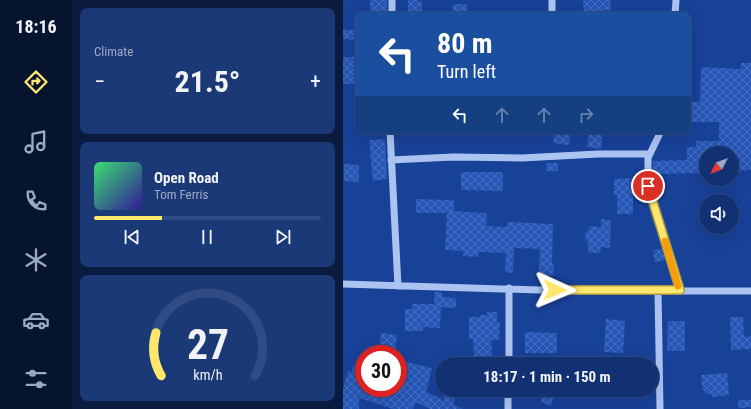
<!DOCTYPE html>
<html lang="en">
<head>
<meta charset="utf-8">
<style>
	:root { --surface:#123172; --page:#1b3977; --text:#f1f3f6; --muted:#9ca9c4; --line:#314c84; --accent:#ffe66c }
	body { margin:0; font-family:"Roboto Condensed",sans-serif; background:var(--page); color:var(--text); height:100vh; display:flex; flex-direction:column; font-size:15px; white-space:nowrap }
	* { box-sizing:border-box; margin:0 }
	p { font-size:13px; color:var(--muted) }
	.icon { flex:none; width:22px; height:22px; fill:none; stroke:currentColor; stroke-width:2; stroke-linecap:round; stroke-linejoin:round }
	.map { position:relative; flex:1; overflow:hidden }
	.details { display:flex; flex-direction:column; gap:8px; padding:8px; background:#0a1b3f; width:271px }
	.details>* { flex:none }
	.banner { position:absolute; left:12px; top:12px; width:336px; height:122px; border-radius:8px; box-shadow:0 4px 16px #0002,0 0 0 1px var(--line); background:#1a4fa0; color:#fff; overflow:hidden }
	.needle { width:26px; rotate:228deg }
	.controls { position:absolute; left:356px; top:146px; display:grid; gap:8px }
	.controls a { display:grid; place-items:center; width:40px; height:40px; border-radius:50%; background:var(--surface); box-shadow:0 4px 16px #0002,0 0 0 1px var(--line); font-size:20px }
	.speed { position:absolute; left:12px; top:345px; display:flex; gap:8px; font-size:20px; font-weight:700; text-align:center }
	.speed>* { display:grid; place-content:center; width:52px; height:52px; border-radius:50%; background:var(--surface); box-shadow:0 4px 16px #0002,0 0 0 1px var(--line); line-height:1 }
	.speed .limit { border:6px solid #d22; background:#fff; color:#111 }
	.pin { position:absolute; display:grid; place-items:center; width:34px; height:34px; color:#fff; margin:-17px; border:2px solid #fff; border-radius:50%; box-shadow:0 1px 4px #0007 }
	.me { position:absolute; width:44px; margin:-22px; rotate:91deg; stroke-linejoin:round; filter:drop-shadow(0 0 3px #0008) }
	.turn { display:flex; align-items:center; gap:14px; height:84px; padding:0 16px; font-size:18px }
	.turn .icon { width:52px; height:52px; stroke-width:2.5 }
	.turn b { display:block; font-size:28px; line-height:34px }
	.lanes { display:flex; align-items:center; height:38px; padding:0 16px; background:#0003; justify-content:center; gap:20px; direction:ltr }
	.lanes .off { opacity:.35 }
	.big { font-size:30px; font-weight:700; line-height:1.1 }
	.details .widget { flex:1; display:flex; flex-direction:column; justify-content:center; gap:6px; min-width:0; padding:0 14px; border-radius:8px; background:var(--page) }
	.details .dial { align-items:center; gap:0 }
	.dial svg { height:104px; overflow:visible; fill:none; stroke:var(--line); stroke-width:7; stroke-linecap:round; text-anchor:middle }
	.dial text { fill:var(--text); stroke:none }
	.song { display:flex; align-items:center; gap:12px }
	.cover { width:48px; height:48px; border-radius:6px; background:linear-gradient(135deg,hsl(140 70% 55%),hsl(250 70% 35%)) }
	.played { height:4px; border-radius:2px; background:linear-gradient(90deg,var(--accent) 30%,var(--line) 30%) }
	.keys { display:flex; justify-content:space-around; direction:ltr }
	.heat { display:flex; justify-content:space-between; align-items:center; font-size:22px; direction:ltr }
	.trip { position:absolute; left:92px; top:357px; width:224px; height:40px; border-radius:20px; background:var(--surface); box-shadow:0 4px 16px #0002,0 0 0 1px var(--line); font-weight:700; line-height:40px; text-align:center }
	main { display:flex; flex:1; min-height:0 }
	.tabs { display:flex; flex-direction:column; width:72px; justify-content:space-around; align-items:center; background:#07142e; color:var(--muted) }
	.tabs .icon { width:28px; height:28px }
	.tabs .active { color:var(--accent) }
	.tabs b { font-size:18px; color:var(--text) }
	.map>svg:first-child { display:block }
</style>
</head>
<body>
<main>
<nav class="tabs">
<b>18:16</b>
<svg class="icon active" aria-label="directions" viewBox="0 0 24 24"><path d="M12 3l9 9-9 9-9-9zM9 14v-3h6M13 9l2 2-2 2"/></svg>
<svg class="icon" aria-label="music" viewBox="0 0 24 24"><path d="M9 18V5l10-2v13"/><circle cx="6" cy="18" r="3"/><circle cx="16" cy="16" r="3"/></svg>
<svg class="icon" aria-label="phone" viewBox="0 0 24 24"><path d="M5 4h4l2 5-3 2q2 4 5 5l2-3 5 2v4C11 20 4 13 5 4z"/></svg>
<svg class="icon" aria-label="climate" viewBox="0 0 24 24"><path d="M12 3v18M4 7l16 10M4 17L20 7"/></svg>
<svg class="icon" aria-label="car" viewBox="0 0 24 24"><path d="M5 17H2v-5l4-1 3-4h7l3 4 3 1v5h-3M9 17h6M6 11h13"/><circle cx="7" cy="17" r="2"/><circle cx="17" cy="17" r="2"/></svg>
<svg class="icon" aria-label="filters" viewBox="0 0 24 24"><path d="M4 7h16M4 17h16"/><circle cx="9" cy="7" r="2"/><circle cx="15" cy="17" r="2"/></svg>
</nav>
<section class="details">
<div class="widget"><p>Climate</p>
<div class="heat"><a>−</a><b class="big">21.5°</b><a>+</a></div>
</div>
<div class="widget">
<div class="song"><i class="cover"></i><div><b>Open Road</b><p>Tom Ferris</p></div></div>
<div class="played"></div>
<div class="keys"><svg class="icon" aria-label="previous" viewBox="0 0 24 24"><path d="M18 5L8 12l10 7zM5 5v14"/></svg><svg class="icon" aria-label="pause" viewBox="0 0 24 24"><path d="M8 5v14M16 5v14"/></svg><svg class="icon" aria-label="next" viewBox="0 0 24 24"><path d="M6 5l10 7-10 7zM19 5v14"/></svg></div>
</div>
<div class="widget dial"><svg viewBox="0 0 100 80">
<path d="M14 69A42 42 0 1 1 86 69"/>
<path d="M14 69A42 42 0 0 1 10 36" stroke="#ffe66c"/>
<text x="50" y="56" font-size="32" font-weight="700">27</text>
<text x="50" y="72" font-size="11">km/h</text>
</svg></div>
</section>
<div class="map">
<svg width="408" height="409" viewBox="0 0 408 409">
	<defs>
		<pattern id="building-cross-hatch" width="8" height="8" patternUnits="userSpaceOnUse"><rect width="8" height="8" fill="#2656b6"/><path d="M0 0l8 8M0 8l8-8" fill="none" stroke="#476fc1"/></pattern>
	</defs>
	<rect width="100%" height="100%" fill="#184198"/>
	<!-- building -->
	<path fill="url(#building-cross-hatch)" d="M27,0H44V15H27Z
		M65,0H76L75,2H79V15H65Z
		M240,0H267L268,10L241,12Z
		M110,4H124V15H110Z
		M0,30H15V40L0,39Z
		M0,57H14L15,78H13L12,84H0Z
		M398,63H408V170L389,171V152H363V173L310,174V161L344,160V147H353V141H376V122H345V102H357L358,67L398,69Z
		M212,131H228L226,145L210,143Z
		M246,131H260L258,149L244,147Z
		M42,139L44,179L30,181L26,140Z
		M204,163H215V171H203Z
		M1,164L16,165V182L1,181Z
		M118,172H160V191L118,190Z
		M293,178V190H290V214H274V195H271V179Z
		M73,199L111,200V211L144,213L143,226L164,227V222L210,224L209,264H211L210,276L196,275L197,249L171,248L170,273L162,272L163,253L136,252L135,257L120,256V251L102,250L104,213H73Z
		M258,219L268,220L267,248L258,247L257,253H245V241H242L243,231H246V226L258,227Z
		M319,249L322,260L312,262L310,250Z
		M92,292H98L100,297L113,298V308L98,307L97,328L80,327V331H62V309H69L70,304H91Z
		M144,312H154V323H157L156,340H148L149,356H131L130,339H126V317H137V315H144Z
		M387,317H400L401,337L408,336V349L388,350Z
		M263,319L282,321L280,353L261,352Z
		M325,321H342V351H324Z
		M182,332L214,333V353H182Z
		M38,333L54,335L52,354H36Z
		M60,361L89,368L83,392L101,400L102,390H112L111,405L120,409H87L73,402L70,409H50L16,398V409H0V389L5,371L9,372L10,366L21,369L18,388H55Z
		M384,373L386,395L369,397V394H362V391H360L358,375Z
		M213,390L208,406L198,402L202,392Z
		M395,400H408V407L395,408Z"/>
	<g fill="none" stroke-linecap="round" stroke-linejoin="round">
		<!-- minor -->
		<path stroke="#abc3f1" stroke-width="7" d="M209,0V15
			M49,15V0
			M332,15L333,0
			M47,131L55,286
			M318,131L305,158V186L337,290
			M48,160L110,157L179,158L255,154H306
			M0,284L227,291H408
			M315,290L317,409
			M166,364V288
			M165,409V390"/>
	</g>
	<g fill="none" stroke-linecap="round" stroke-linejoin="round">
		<!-- route casing -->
		<g stroke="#a69646" stroke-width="10">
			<path id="route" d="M212,290H337L305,186"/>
		</g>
		<!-- route -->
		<use href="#route" stroke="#ffe66c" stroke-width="7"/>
		<!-- slow -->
		<path stroke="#f59e0b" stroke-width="7" d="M322,241L335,286"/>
	</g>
</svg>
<div class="controls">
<a><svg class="needle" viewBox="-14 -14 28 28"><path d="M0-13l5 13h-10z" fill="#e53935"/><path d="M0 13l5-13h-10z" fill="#9ca9c4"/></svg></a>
<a><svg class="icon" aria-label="sound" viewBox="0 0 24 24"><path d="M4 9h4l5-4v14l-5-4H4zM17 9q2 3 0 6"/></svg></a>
</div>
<div class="speed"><div class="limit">30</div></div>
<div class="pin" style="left:305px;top:186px;background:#d93025"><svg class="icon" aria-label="arrive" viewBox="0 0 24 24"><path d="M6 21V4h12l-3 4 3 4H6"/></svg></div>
<svg class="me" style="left:212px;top:290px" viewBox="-20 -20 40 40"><path d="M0-17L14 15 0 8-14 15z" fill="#ffe66c" stroke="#fff" stroke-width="4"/></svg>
<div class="trip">18:17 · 1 min · 150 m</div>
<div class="banner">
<div class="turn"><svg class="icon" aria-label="left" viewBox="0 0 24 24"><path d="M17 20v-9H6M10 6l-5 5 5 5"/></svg><div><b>80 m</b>Turn left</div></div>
<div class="lanes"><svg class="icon" aria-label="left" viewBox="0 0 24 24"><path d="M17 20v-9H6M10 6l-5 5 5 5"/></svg><svg class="icon off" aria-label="ahead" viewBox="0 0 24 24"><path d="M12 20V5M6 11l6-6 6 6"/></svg><svg class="icon off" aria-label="ahead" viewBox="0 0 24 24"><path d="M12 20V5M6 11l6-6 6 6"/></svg><svg class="icon off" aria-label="right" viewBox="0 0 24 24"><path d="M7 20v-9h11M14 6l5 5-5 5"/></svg></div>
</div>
</div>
</main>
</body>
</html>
